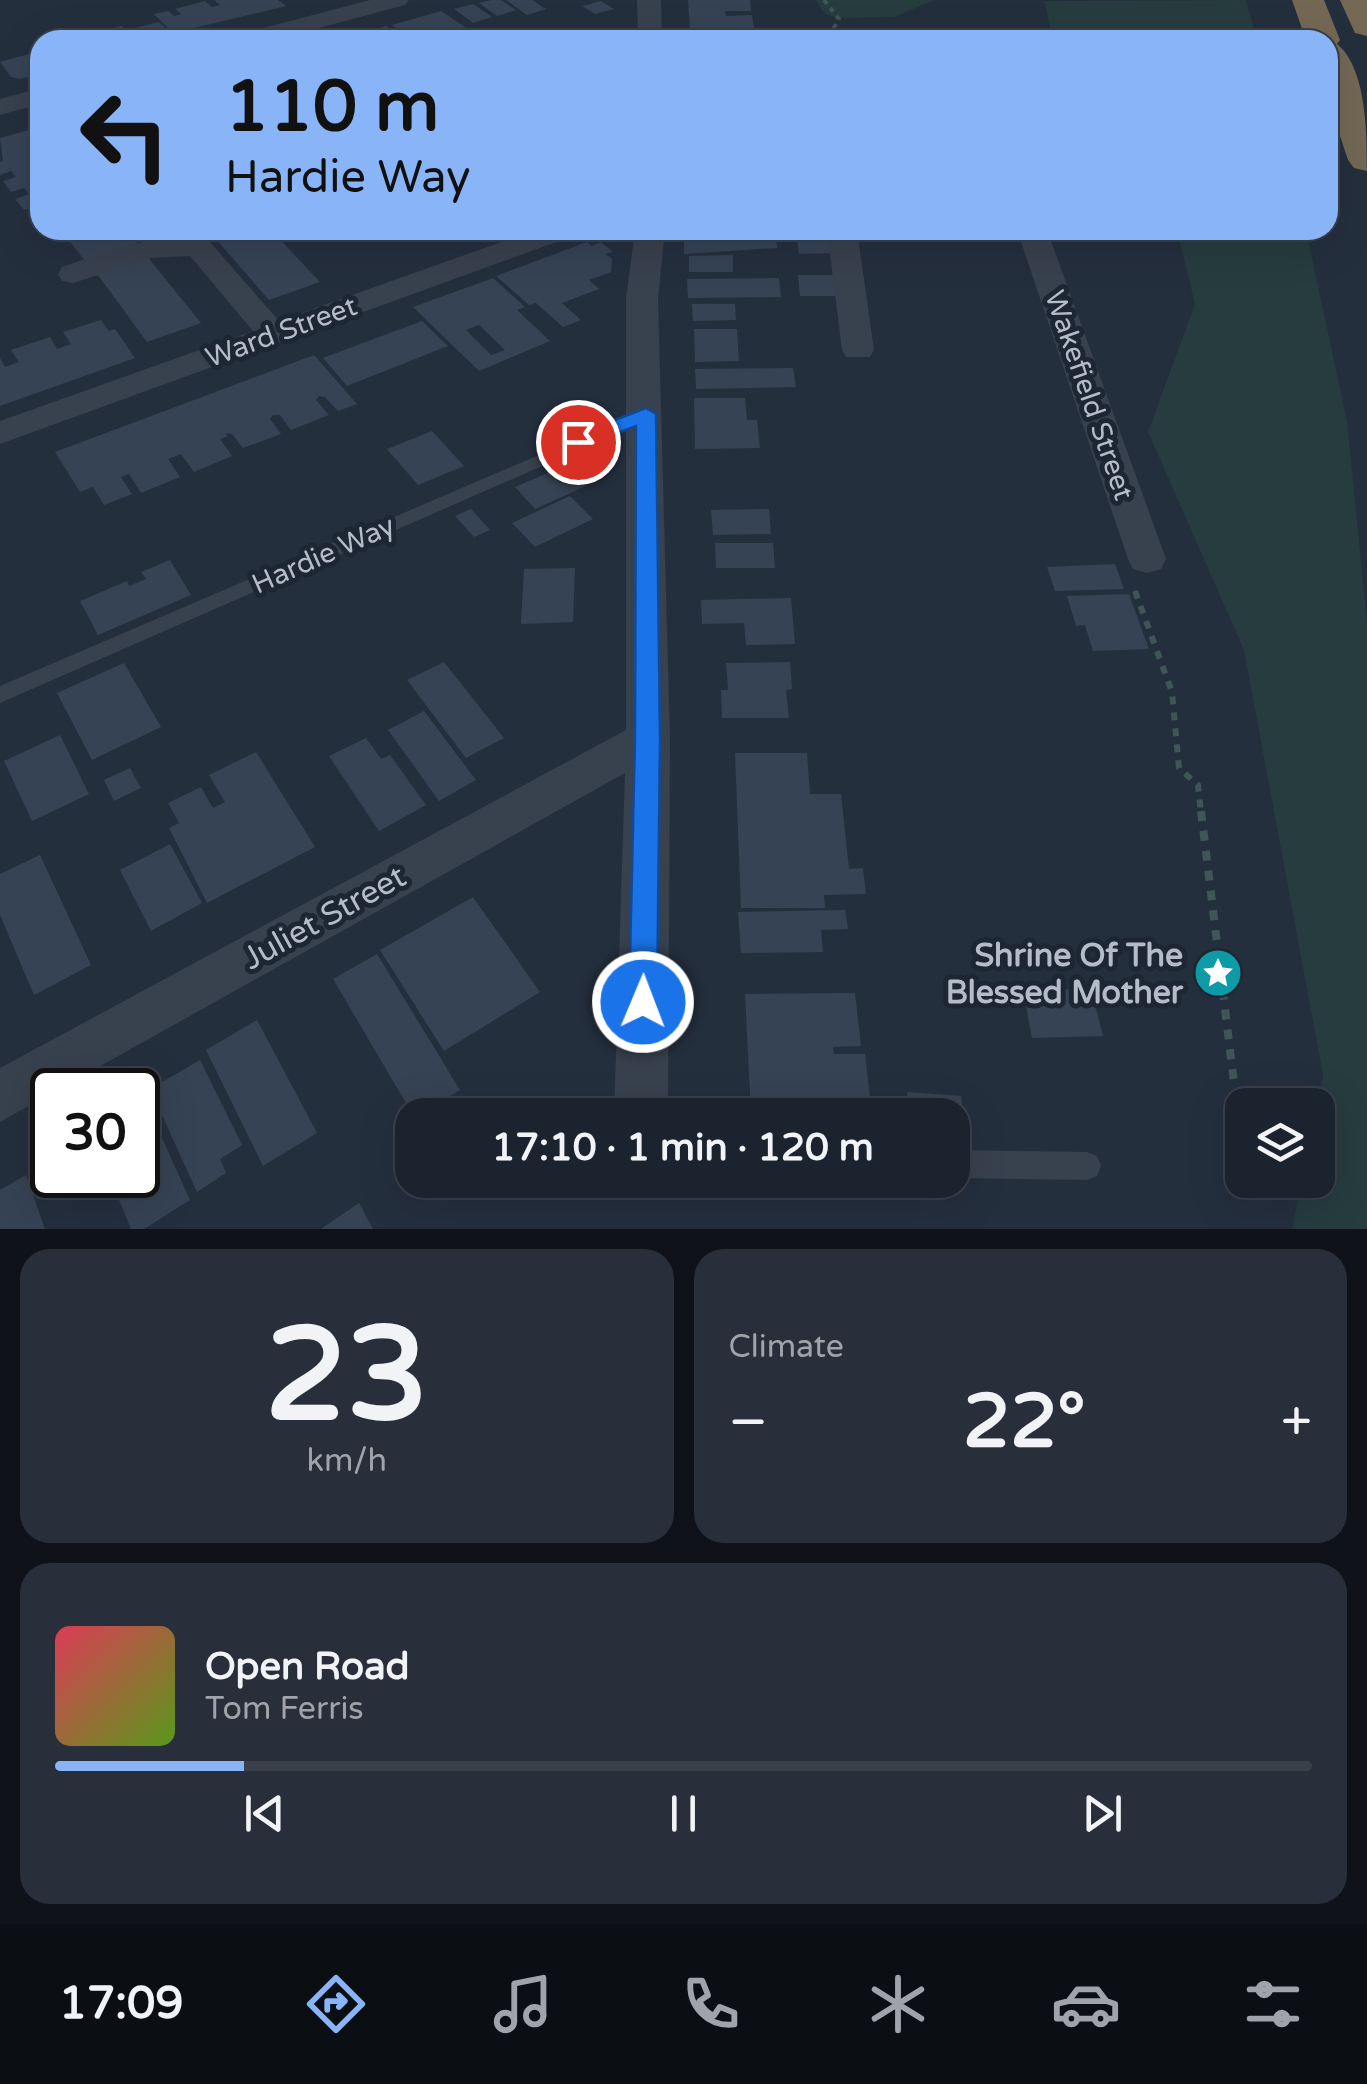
<!DOCTYPE html>
<html lang="en">
<head>
<meta charset="utf-8">
<style>
	:root { --surface:#1b232e; --page:#282f3a; --text:#f1f3f6; --muted:#a0a4aa; --line:#39404a; --accent:#8ab4f8 }
	body { margin:0; font-family:"Varela Round",sans-serif; background:var(--page); color:var(--text); height:100vh; display:flex; flex-direction:column; font-size:38px; white-space:nowrap }
	* { box-sizing:border-box; margin:0 }
	p { font-size:32px; color:var(--muted) }
	.icon { flex:none; width:55px; height:55px; fill:none; stroke:currentColor; stroke-width:2; stroke-linecap:round; stroke-linejoin:round }
	.map { position:relative; height:1229px; overflow:hidden }
	.side { display:flex; flex-direction:column; gap:20px; padding:20px; background:#0f1319; flex:1 }
	.side>* { flex:none }
	.top-card { position:absolute; left:30px; top:30px; width:1308px; height:210px; border-radius:30px; box-shadow:0 10px 40px #0002,0 0 0 2px var(--line); background:#8ab4f8; color:#111; overflow:hidden }
	.fabs { position:absolute; left:1225px; top:1088px; display:grid; gap:20px }
	.fabs a { display:grid; place-items:center; width:110px; height:110px; border-radius:20px; background:var(--surface); box-shadow:0 10px 40px #0002,0 0 0 2px var(--line); font-size:50px }
	.speed { position:absolute; left:30px; top:1068px; display:flex; gap:20px; font-size:50px; font-weight:700; text-align:center }
	.speed>* { display:grid; place-content:center; width:130px; height:130px; border-radius:50%; background:var(--surface); box-shadow:0 10px 40px #0002,0 0 0 2px var(--line); line-height:1 }
	.speed .limit { border:5px solid #111; border-radius:15px; background:#fff; color:#111 }
	.pin { position:absolute; display:grid; place-items:center; width:85px; height:85px; color:#fff; margin:-42px; border:5px solid #fff; border-radius:50%; box-shadow:0 2px 10px #0007 }
	.me { position:absolute; width:110px; margin:-55px; rotate:1deg; stroke-linejoin:round; filter:drop-shadow(0 0 8px #0008) }
	.turn { display:flex; align-items:center; gap:35px; height:210px; padding:0 30px; font-size:45px }
	.turn .icon { width:130px; height:130px; stroke-width:2.5 }
	.turn b { display:block; font-size:70px; line-height:85px }
	.big { font-size:75px; font-weight:700; line-height:1.1 }
	.side .card { flex:1; display:flex; flex-direction:column; justify-content:center; gap:15px; min-width:0; padding:0 35px; border-radius:30px; background:var(--page) }
	.side .dial { align-items:center; gap:0 }
	.dial b { font-size:130px; line-height:1 }
	.song { display:flex; align-items:center; gap:30px }
	.cover { width:120px; height:120px; border-radius:15px; background:linear-gradient(135deg,hsl(350 70% 55%),hsl(90 70% 35%)) }
	.played { height:10px; border-radius:5px; background:linear-gradient(90deg,var(--accent) 15%,var(--line) 15%) }
	.keys { display:flex; justify-content:space-around; direction:ltr }
	.heat { display:flex; justify-content:space-between; align-items:center; font-size:55px; direction:ltr }
	.side .tiles { flex:1; display:grid; gap:20px; grid-template-columns:1fr 1fr }
	.card:last-child { grid-column:span 2 }
	.trip { position:absolute; left:395px; top:1098px; width:575px; height:100px; border-radius:30px; background:var(--surface); box-shadow:0 10px 40px #0002,0 0 0 2px var(--line); font-weight:700; line-height:100px; text-align:center }
	.menu { display:flex; height:160px; justify-content:space-around; align-items:center; background:#0b0e12; color:var(--muted) }
	.menu .icon { width:70px; height:70px }
	.menu .current { color:var(--accent) }
	.menu b { font-size:45px; color:var(--text) }
	.map>svg:first-child { display:block }
</style>
</head>
<body>
<div class="map">
<svg width="1367" height="1229" viewBox="0 0 1367 1229">
	<rect width="100%" height="100%" fill="#242f3e"/>
	<!-- green -->
	<path fill="#263c3f" d="M816,0H934L895,17L837,18L825,14Z
		M1246,0L1257,40H1052L1045,1Z
		M1177,230H1306L1347,421L1367,622V1229H1292L1302,1180H1318L1317,1105L1323,1075L1244,650L1148,432L1195,304Z"/>
	<!-- building -->
	<path fill="#364354" fill-rule="evenodd" d="M214,0H278L286,6L173,33L154,14L168,11L174,16L181,14L175,9L205,1L212,7L220,5Z
		M491,0H501L516,10L497,16L479,3Z
		M506,0H532L546,9L527,15Z
		M688,0H750L751,11H725L726,16L752,15L754,28L690,31Z
		M601,1L614,9L595,14L582,6Z
		M473,4L492,17L473,23L454,9Z
		M441,11L480,37L412,40L392,25Z
		M159,22L175,37L147,40L135,28Z
		M122,26L136,40H103L96,32Z
		M386,26L405,40H372L363,33Z
		M692,34H747L748,40H692Z
		M40,51V74L20,79L11,77L0,62Z
		M40,127V209L37,206L24,210L15,199L29,194L24,188L11,192L3,181L16,177L11,171L0,175V162L3,161L0,138Z
		M61,230H127L142,248L89,266Z
		M208,230H271L320,282L269,300Z
		M832,233L835,253L799,254L796,234Z
		M684,235H776L777,248L684,254Z
		M587,242L592,246L601,242L613,252L606,254L612,259L611,272L589,280L599,289L562,303L581,320L563,327L536,303L529,305L496,276Z
		M146,255L201,323L147,342L95,271Z
		M733,255V272H689V256Z
		M798,275H836L839,296H800Z
		M493,278L525,307L517,310L550,341L479,371L413,307ZM479,325L505,350L491,355L466,330Z
		M779,278L781,297L688,298L687,279Z
		M692,304H735L736,320L693,321Z
		M101,320L109,331L115,329L135,358L0,406V358L5,367L19,362L11,350L50,337L57,349L71,344L63,332Z
		M422,321L448,346L347,386L323,358Z
		M694,329H737L739,361L695,362Z
		M314,355L357,404L338,411L325,397L319,396L316,400L329,415L291,430L280,415H273L270,419L281,434L243,448L232,434L225,433L228,436L220,439L232,456L194,472L181,454L168,459L180,477L141,493L129,474L121,477L132,494L104,505L93,487L80,492L55,452Z
		M793,368L796,387L696,389L695,369Z
		M694,398H745L747,420H757L760,448L695,449Z
		M432,431L464,466L418,485L387,449Z
		M573,462L584,474L577,477L586,486L535,509L515,487Z
		M570,496L593,519L535,547L512,523Z
		M471,509L490,530L474,537L455,516Z
		M769,509L771,534L713,535L711,510Z
		M715,543H773L775,568H716Z
		M170,560L191,595L98,635L80,601L127,581L129,586L146,579L141,572Z
		M1115,564L1124,589L1055,591L1047,567Z
		M575,568L573,622L521,624L524,569Z
		M1129,594L1149,649L1093,651L1085,625L1076,626L1067,596Z
		M791,598L795,644L746,645L744,623L702,624L701,600Z
		M444,662L504,738L466,758L407,680Z
		M790,662L792,689L786,690L789,718H722L721,690H728L726,663Z
		M124,663L161,727L92,760L57,693Z
		M424,711L476,780L439,801L388,730Z
		M60,735L89,794L32,821L4,761Z
		M366,738L381,759L390,755L426,805L379,831L329,756Z
		M256,752L315,847L207,903L169,828L179,823L168,803L201,787L213,808L225,802L209,775Z
		M735,753H807L810,794H841L849,869L863,868L866,894L824,895L825,908H741Z
		M130,768L141,788L114,801L104,780Z
		M170,844L202,903L151,931L120,870Z
		M40,855L91,965L34,995L0,915V874Z
		M473,897L540,992L444,1051L380,950Z
		M845,910L848,929L821,930L823,952L741,953L738,912Z
		M377,954L460,1090L420,1115H413L333,979Z
		M1091,989L1103,1036L1032,1038L1023,990Z
		M855,993L861,1046L833,1047L834,1054H865L872,1115H751L745,994Z
		M257,1020L317,1133L263,1166L206,1050Z
		M200,1060L242,1145L220,1159L226,1173L197,1192L150,1089Z
		M907,1092L961,1096L966,1142L952,1141V1115H909Z
		M145,1100L190,1200L144,1229H131L109,1175H138V1104Z
		M26,1175L45,1229H0V1190Z
		M359,1203L373,1229H321Z"/>
	<g fill="none" stroke-linecap="round" stroke-linejoin="round">
		<!-- path-far2 -->
		<path stroke="#3f5557" stroke-width="4" stroke-dasharray="5 5" stroke-linecap="butt" d="M824,0L839,19L827,40"/>
		<!-- path-far1 -->
		<path stroke="#3f5557" stroke-width="6" stroke-dasharray="8 8" stroke-linecap="butt" d="M1135,591L1172,692L1179,768L1198,785L1201,813"/>
		<!-- path -->
		<path stroke="#3f5557" stroke-width="8" stroke-dasharray="10 10" stroke-linecap="butt" d="M1201,811L1234,1083"/>
		<!-- lane -->
		<path fill="#38414e" fill-rule="evenodd" d="M646,409L655,414L652,418L0,703V686Z
			M952,1150L1087,1152L1097,1156L1101,1166L1097,1176L1087,1180L952,1178Z"/>
		<!-- street -->
		<path fill="#38414e" fill-rule="evenodd" d="M370,0H409L405,5L274,40H234L237,35Z
			M637,0H661L662,40H638Z
			M40,88V104L0,115V99Z
			M535,230H578L573,236L0,444V421L253,331L190,256L151,258L73,283L62,281L58,274L62,267C110,251 159,229 210,242L279,321Z
			M635,230H665L658,299L670,739L668,1115H614L625,773L0,1122V1068L626,730V299Z
			M827,230H857L874,350L870,357H846L842,350Z
			M1017,230H1047L1166,559L1161,569L1147,573L1133,569L1128,559Z"/>
		<!-- highway -->
		<path fill="#746855" fill-rule="evenodd" d="M1292,0H1324L1340,40L1337,44C1367,68 1367,136 1367,171L1354,168L1348,160L1328,100V40H1306Z
			M1340,0H1367V36L1355,33Z"/>
	</g>
	<!-- route -->
	<path fill="#1a73e8" stroke="#114b97" stroke-width="2.5" d="M646,408L656,414L660,739L657,1002L653,1012L643,1016L633,1012L629,1002L635,739L636,426L578,448L568,442L571,437Z"/>
	<!-- icons -->
	<defs>
		<g id="sight-disc" transform="scale(2.5)"><circle r="9.5" fill="#0f9aa8" stroke="#1d2633"/><path d="M0-6L1.8-2.2L6-1.7L2.9 1.2L3.7 5.4L0 3.3L-3.7 5.4L-2.9 1.2L-6-1.7L-1.8-2.2Z" fill="#fff"/></g>
	</defs>
	<g fill-rule="evenodd">
		<use href="#sight-disc" x="1218" y="973"/>
	</g>
	<g text-anchor="middle" stroke-width="10" stroke-linejoin="round" paint-order="stroke">
		<!-- street labels -->
		<g font-size="28" fill="#b4bcc9" stroke="#1d2633">
			<text transform="translate(281 331) rotate(-20)" y="10">Ward Street</text>
			<text transform="translate(1090 395) rotate(71)" y="10">Wakefield Street</text>
			<text transform="translate(323 554) rotate(-24)" y="10">Hardie Way</text>
		</g>
		<!-- near-street labels -->
		<g font-size="32" fill="#b4bcc9" stroke="#1d2633">
			<text transform="translate(324 917) rotate(-29)" y="11">Juliet Street</text>
		</g>
		<!-- near-poi labels -->
		<g font-size="32" font-weight="bold" fill="#b4bcc9" stroke="#1d2633" text-anchor="end">
			<text x="1183" y="966">Shrine Of The<tspan x="1183" dy="37">Blessed Mother</tspan></text>
		</g>
	</g>
</svg>
<div class="fabs">
<a><svg class="icon" aria-label="layers" viewBox="0 0 24 24"><path d="M12 4l9 5-9 5-9-5zM3 14l9 5 9-5"/></svg></a>
</div>
<div class="speed"><div class="limit">30</div></div>
<div class="pin" style="left:578px;top:442px;background:#d93025"><svg class="icon" aria-label="arrive" viewBox="0 0 24 24"><path d="M6 21V4h12l-3 4 3 4H6"/></svg></div>
<svg class="me" style="left:643px;top:1002px" viewBox="-20 -20 40 40"><circle r="17" fill="#1a73e8" stroke="#fff" stroke-width="3"/><path d="M0-11L8 9 0 5-8 9z" fill="#fff"/></svg>
<div class="trip">17:10 · 1 min · 120 m</div>
<div class="top-card">
<div class="turn"><svg class="icon" aria-label="left" viewBox="0 0 24 24"><path d="M17 20v-9H6M10 6l-5 5 5 5"/></svg><div><b>110 m</b>Hardie Way</div></div>
</div>
</div>
<section class="side">
<div class="tiles">
<div class="card dial"><b>23</b><p>km/h</p></div>
<div class="card"><p>Climate</p>
<div class="heat"><a>−</a><b class="big">22°</b><a>+</a></div>
</div>
<div class="card">
<div class="song"><i class="cover"></i><div><b>Open Road</b><p>Tom Ferris</p></div></div>
<div class="played"></div>
<div class="keys"><svg class="icon" aria-label="previous" viewBox="0 0 24 24"><path d="M18 5L8 12l10 7zM5 5v14"/></svg><svg class="icon" aria-label="pause" viewBox="0 0 24 24"><path d="M8 5v14M16 5v14"/></svg><svg class="icon" aria-label="next" viewBox="0 0 24 24"><path d="M6 5l10 7-10 7zM19 5v14"/></svg></div>
</div>
</div>
</section>
<nav class="menu">
<b>17:09</b>
<svg class="icon current" aria-label="directions" viewBox="0 0 24 24"><path d="M12 3l9 9-9 9-9-9zM9 14v-3h6M13 9l2 2-2 2"/></svg>
<svg class="icon" aria-label="music" viewBox="0 0 24 24"><path d="M9 18V5l10-2v13"/><circle cx="6" cy="18" r="3"/><circle cx="16" cy="16" r="3"/></svg>
<svg class="icon" aria-label="phone" viewBox="0 0 24 24"><path d="M5 4h4l2 5-3 2q2 4 5 5l2-3 5 2v4C11 20 4 13 5 4z"/></svg>
<svg class="icon" aria-label="climate" viewBox="0 0 24 24"><path d="M12 3v18M4 7l16 10M4 17L20 7"/></svg>
<svg class="icon" aria-label="car" viewBox="0 0 24 24"><path d="M5 17H2v-5l4-1 3-4h7l3 4 3 1v5h-3M9 17h6M6 11h13"/><circle cx="7" cy="17" r="2"/><circle cx="17" cy="17" r="2"/></svg>
<svg class="icon" aria-label="filters" viewBox="0 0 24 24"><path d="M4 7h16M4 17h16"/><circle cx="9" cy="7" r="2"/><circle cx="15" cy="17" r="2"/></svg>
</nav>
</body>
</html>
